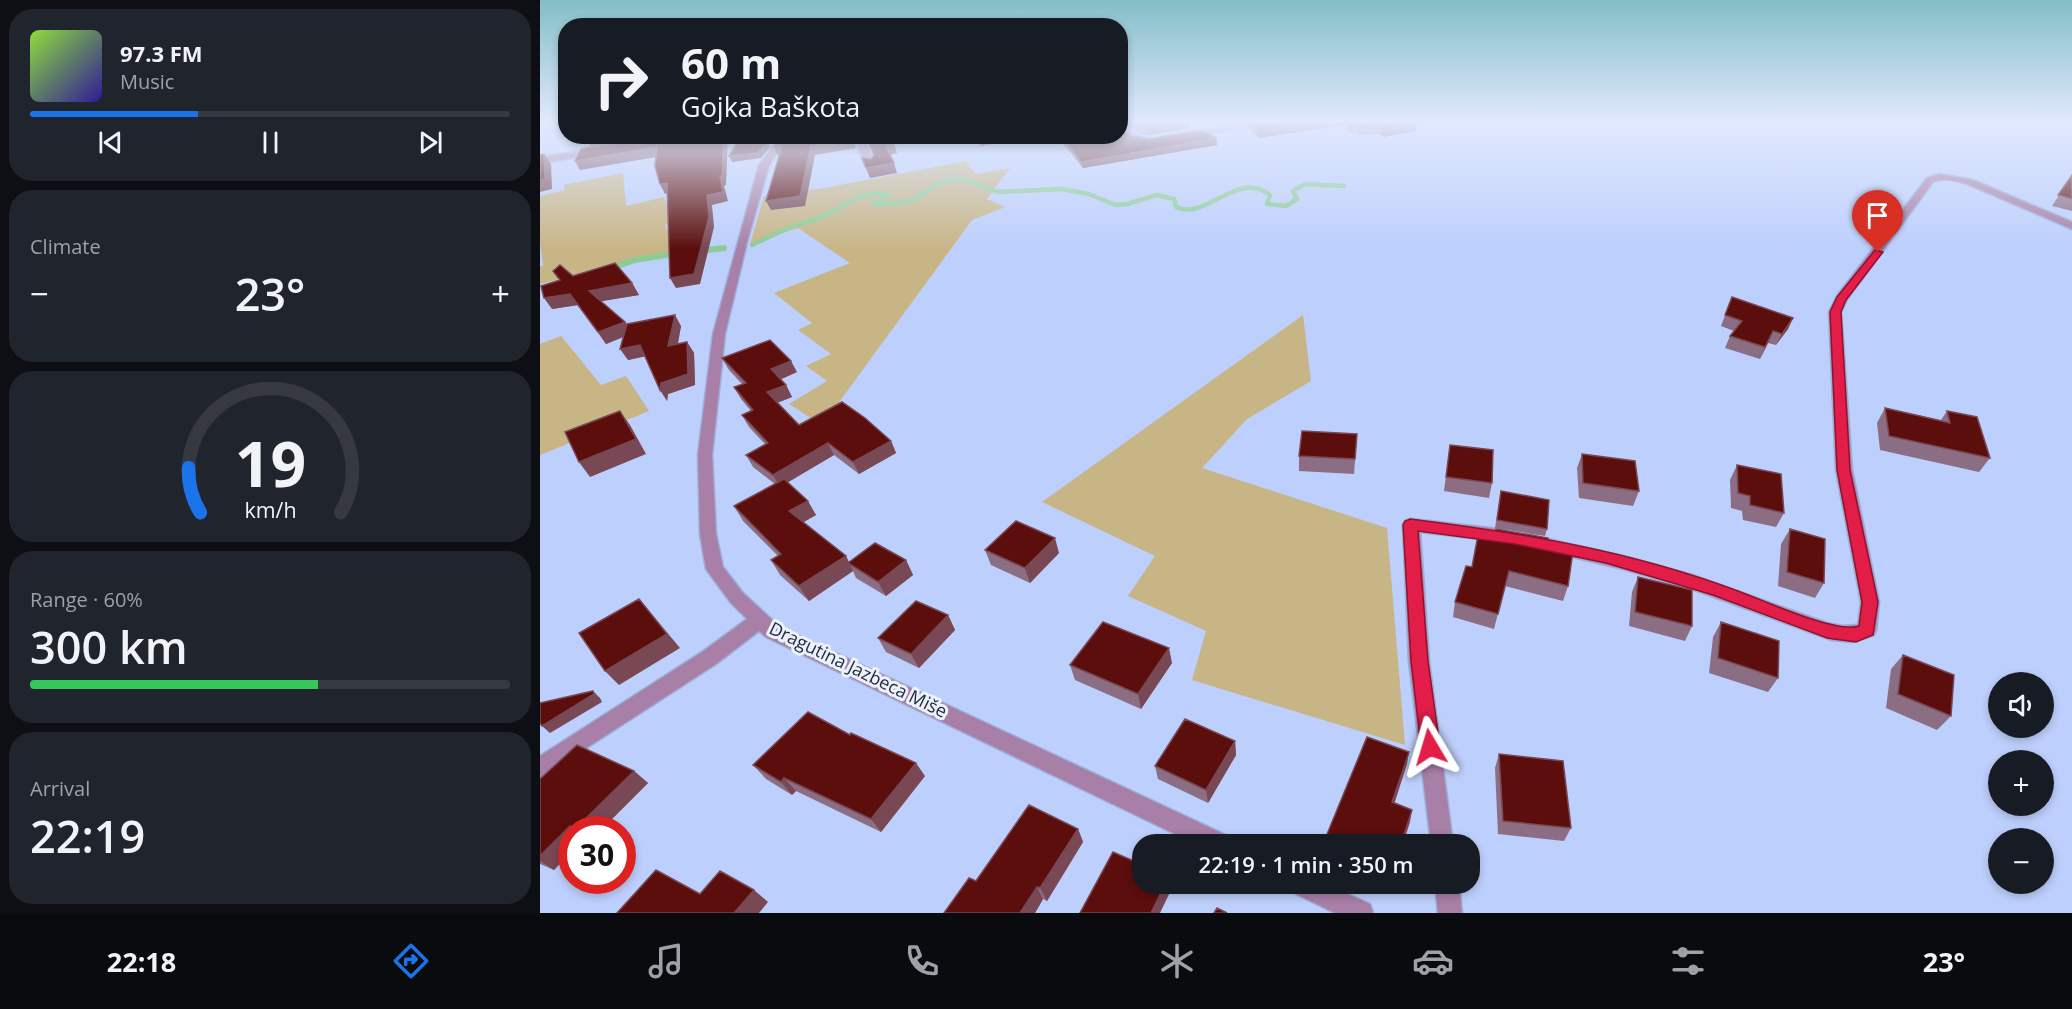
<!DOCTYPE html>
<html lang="en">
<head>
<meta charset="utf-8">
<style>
	:root { --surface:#171b24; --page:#20242c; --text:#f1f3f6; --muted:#9ea1a6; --line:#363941; --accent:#1a73e8 }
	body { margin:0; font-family:"Open Sans",sans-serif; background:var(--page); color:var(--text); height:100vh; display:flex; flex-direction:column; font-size:22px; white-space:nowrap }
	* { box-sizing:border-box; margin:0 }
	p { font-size:20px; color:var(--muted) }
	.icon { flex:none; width:33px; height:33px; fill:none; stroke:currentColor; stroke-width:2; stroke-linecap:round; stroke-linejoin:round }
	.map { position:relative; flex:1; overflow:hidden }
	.sheet { display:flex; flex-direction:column; gap:9px; padding:9px; background:#0d0f14; width:540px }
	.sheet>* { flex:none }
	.hud { position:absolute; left:18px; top:18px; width:570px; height:126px; border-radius:24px; box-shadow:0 3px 9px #0003; background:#171b24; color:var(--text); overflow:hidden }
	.controls { position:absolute; left:1448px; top:672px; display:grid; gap:12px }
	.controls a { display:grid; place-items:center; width:66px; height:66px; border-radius:50%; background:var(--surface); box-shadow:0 3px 9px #0003; font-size:30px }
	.speed { position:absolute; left:18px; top:816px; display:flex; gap:12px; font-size:30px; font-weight:700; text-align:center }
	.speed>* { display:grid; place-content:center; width:78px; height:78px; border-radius:50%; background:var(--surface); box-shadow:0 3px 9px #0003; line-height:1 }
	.speed .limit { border:9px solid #d22; background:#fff; color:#111 }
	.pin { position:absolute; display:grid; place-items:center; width:51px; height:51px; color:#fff; margin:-62px -26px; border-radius:50% 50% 50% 0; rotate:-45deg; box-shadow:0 0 6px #0007 }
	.pin .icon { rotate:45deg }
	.me { position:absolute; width:66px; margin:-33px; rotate:353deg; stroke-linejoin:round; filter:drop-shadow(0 0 4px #0008) }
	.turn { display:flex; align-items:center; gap:21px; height:126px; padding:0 24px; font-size:27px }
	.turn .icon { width:78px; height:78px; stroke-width:2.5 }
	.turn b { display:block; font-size:42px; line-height:51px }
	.big { font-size:45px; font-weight:600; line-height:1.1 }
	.sheet .card { flex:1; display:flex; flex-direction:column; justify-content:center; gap:9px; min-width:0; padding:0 21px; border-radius:24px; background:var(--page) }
	.sheet .dial { align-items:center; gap:0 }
	.dial svg { height:156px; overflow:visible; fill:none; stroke:var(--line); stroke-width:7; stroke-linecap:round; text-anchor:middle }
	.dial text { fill:var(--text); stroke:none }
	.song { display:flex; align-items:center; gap:18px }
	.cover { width:72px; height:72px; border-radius:9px; background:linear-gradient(135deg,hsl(90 70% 55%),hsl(250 70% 35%)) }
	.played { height:6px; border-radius:3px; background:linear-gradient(90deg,var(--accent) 35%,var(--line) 35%) }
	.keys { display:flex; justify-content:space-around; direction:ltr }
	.heat { display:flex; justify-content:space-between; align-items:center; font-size:33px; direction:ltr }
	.charge { height:9px; border-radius:4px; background:linear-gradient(90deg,#34c759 60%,var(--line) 0) }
	.trip { position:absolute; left:592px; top:834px; width:348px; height:60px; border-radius:24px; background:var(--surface); box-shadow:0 3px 9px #0003; font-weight:600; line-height:60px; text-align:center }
	.dock { display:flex; height:96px; justify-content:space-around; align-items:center; background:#090b0e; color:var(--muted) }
	.dock .icon { width:42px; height:42px }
	.dock .selected { color:var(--accent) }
	.dock b { font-size:27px; color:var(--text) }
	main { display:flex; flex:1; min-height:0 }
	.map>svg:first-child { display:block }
</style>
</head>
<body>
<main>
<section class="sheet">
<div class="card">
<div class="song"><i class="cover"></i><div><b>97.3 FM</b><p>Music</p></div></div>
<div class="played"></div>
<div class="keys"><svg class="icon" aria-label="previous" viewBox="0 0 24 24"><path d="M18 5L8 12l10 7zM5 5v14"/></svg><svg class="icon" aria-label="pause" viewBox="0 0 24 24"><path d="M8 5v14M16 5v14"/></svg><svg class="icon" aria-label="next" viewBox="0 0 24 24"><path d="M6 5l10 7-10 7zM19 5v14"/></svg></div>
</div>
<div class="card"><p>Climate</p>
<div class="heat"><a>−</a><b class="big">23°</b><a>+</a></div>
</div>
<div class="card dial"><svg viewBox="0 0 100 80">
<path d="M14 69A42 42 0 1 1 86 69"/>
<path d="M14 69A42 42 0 0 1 8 46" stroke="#1a73e8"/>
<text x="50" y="56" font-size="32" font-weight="700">19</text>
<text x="50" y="72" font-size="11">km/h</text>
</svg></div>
<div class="card"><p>Range · 60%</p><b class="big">300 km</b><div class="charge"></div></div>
<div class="card"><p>Arrival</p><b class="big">22:19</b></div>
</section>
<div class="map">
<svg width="1532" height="913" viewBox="0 0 1532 913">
	<rect width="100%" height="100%" fill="#bdcffc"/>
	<!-- green -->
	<path fill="#c8b586" d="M426,161L436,174L470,168L447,199L465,207L432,220L297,405L272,419L249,404L287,381L266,366L291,354L258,330L272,323L234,293L310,263L258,228L210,244L224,196L284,188Z
		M83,173L86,206L124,197L133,223L125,225L135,250L0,284V267L3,265L0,241V196L25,190L24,185Z
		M763,315L771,381L707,419L662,468L847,528L865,745L652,680L666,631L588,596L615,556L502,502Z
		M21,336L61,385L86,376L109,411L0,455V344Z"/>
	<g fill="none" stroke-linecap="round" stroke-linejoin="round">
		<!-- stream-far1 -->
		<path stroke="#8ccc94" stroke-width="4.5" d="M212,245L250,227L282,217L321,196L347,193L348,196L334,204H352L373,200L401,182L421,178L457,192L522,189L549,194L575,205L587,204L617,195L634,199L636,207C667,221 698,169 730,195L727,204L746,206L757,199L753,191L765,184L804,186
			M175,249L184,248"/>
		<!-- stream -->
		<path stroke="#8ccc94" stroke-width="6" d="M158,251L184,248
			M68,269L95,260L138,253"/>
		<!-- minor casing -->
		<g stroke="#9daed7" stroke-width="3">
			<path id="minor" d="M715,121H737L647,138L643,135Z
				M580,122L597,135L615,140L611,143L591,139L580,129Z
				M240,136H249L229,165L207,242L185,334L172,455L176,534L183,567L203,593L240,627L688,836L691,844H656L226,637L219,631L176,664L0,778V756L162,652L207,619L191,603L166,569L160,534L158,455L173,334L219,165Z
				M314,136H323L335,165L333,167L325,165Z
				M58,149L61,150V154L0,163V157Z
				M1399,174L1433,180L1532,222V229L1427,184C1416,181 1404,177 1393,182L1307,299L1301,312L1312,470L1339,602L1336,630L1334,635L1312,642L1292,640L1152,589L1083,569L983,545L981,541L983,537L989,535L1083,556L1152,575L1287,623L1302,626L1318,625L1321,602L1296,470L1289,312L1297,296L1387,178Z
				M871,519L959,529L965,531L967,535L965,539L959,541L880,532L889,661L913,844H891L869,661L863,525L865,521Z
				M748,884H785L830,904L833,913H795L752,892Z
				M895,884H919L922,913H898Z"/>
		</g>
		<!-- minor -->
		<use href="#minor" fill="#a87fa6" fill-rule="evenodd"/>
	</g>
	<!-- wall -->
	<path fill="#8c6e84" d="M583,121H648L649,122L650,128L608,135L598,133Z
		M710,121H871L876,131L843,137L840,134L819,135L818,133H809L805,125L719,138L707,128V122Z
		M590,135L608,139L676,138L677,145L543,168L517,136H580Z
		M433,136H489L441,146Z
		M1532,175V211L1512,206Z
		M13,271L33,276L92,283L99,295L61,301L85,322L87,325L141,326L138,344L147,342L154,353L155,385L128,394L127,401L105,356L88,360L84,337L66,344L38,305L12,309L19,280Z
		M1192,297L1253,318L1248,329L1236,345L1228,343L1220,359L1185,348L1190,336L1194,331L1181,326Z
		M182,358L257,372L241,379L246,385L252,397L237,403L259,425L351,441L356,453L319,474L294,455L248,482L276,515L264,522L306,556L309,562L366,560L373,575L346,596L316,578L313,571L269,601L240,575L231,560L238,556L203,521L194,506L235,484L213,467L206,455L225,444L209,427L202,415L211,411L201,399L194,387L202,384L189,370Z
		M1345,408L1401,420L1407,411L1450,458L1439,472L1340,450L1337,423Z
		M817,434L814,474L759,471V456Z
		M910,445L952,483L949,498L904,491Z
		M1042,454L1099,491L1093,506L1039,498L1037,468Z
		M1197,465L1244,513L1236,527L1203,520L1202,511L1191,508L1190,480Z
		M961,491L1007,529L1005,536L955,528Z
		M1250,529L1284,583L1275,598L1238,586L1241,544Z
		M1007,545L1028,586L1023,601L965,586L954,629L913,617L915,602L931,567Z
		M445,550L519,553L490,583L451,565Z
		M1098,577L1152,626L1145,641L1089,626L1092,592Z
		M408,615L415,630L379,668L346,652L338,638Z
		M1181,622L1238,678L1228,692L1169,673L1173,637Z
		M1363,655L1411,716L1397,730L1346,708L1351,669Z
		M632,663L601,709L535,680L530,665Z
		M695,741L696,755L668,803L618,779L615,766Z
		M959,754L1031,828L1024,841L958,834L955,768Z
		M213,765L385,776L341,832L256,791L252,795L226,779Z
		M94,771L108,783L61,830H32V851L14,870L0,864V779Z
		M538,829L543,842L507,901L503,899L495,913H404L436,881Z"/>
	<!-- shaded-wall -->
	<path fill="#784854" d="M785,121H805V125L719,138V132Z
		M649,122L650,128L608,135L607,129Z
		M877,124L876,131L843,137V131Z
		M58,136H125L51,147L46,138Z
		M184,136H188L186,185L184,186L188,201L172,205L174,227L160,284L136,288L130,278L167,195L180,176Z
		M347,136H379L349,142Z
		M457,136H489L441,146L439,140Z
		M676,138L677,145L543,168L541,162Z
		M313,139L316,148L275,155L265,206L231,210L226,201L271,146Z
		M227,141L230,147L221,158L192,162L189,156Z
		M354,144L357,153L349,155L346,146Z
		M242,146L246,155L238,156L234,147Z
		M117,147L122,156L40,170L35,161Z
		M4,154L11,164L12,189L0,192V180Z
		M354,163L357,173L330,178L326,168Z
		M127,183L132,192L125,194L120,184Z
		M92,283L99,295L57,302L49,291Z
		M30,294L38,305L12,309L4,298Z
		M135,315L141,326L135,357L128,346Z
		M1253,318L1248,329L1236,345L1242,334Z
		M85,322L92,333L66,344L58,332Z
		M1233,331L1228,343L1220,359L1225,347Z
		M147,342L154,353L155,385L128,394L127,401L120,390L121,383Z
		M100,345L107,356L88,360L80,349Z
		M251,361L257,372L237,381L231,369Z
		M246,385L252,397L234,404L227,392Z
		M80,411L90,425L106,454L50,477L39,462Z
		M351,441L356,453L319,474L313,462Z
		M288,443L294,455L240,487L233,475Z
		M268,501L276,515L258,525L249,511Z
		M515,538L519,553L490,583L485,568Z
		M306,556L313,571L269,601L259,586Z
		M366,560L373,575L346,596L338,582Z
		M99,599L140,648L79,685L65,671Z
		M408,615L415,630L379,668L371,654Z
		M629,648L632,663L601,709L598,694Z
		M53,691L60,698L62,702L10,733L2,726Z
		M695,741L696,755L668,803L666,790Z
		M869,752L867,764L851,814L852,802Z
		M376,763L385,776L341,832L331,819Z
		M94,771L108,783L61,830H37L35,829Z
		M244,778L256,791L252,795L241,782Z
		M872,810L870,822L863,844H861Z
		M30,826L35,830H32V851L14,870L0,861V856Z
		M538,829L543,842L507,901L500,888Z
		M625,884H631L632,888L620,913H611Z
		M497,887L503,899L495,913H480Z
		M214,890L228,902L219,913H194Z"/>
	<!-- building -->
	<path fill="#5b0e0c" stroke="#784854" stroke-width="1.5" d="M590,121H648L649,122L607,129L597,127Z
		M710,121H785L719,132L707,122Z
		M807,121H871L877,124L843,131L840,128L819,129L818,126L809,127Z
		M580,127L590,135L608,139L662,130L676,138L541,162L521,136H580Z
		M116,136H184L182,176H180L183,192L167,195L169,217L154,274L130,278L127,183L120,184L115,166L117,147L35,161L41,149Z
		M201,136H203L207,141H227L218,153L189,156Z
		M241,136H312L313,139L271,146L260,196L226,201L242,146L234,147Z
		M326,136H348L354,144L346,146L354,163L326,168L322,158L331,159L334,155Z
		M436,136H457L439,140Z
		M4,154L5,179L0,180V155Z
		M1532,175V199L1518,195Z
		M75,263L92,283L49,291L85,322L58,332L30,294L4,298L1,286L20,280L13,271L20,265L33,276Z
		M1192,297L1253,318L1242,334L1233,331L1225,347L1190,336L1202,321L1185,315Z
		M135,315L128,346L147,342L148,374L121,383L120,390L100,345L80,349L87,324Z
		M230,340L251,361L231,369L246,385L227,392L259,425L302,402L325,418L351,441L313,462L288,443L233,475L206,455L228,443L202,415L213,410L194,387L206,383L182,358Z
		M1345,408L1410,423L1407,411L1437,417L1450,458L1349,436Z
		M80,411L96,439L39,462L25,432Z
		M762,431L817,434L815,459L759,456Z
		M910,445L953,450L952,483L906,477Z
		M1042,454L1095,461L1099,491L1043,483Z
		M1197,465L1241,474L1244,513L1210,505V496L1198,493Z
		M244,479L268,501L249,511L306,556L259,586L231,560L241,554L194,506Z
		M961,491L1009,500L1007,529L957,520Z
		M476,521L515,538L485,568L445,550Z
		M956,529L1008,538L1007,545L1033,551L1028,586L969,571L958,614L915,602L926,566L932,567L939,530L955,534Z
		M1250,529L1285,539L1284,583L1247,572Z
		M335,543L366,560L338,582L308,563Z
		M1098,577L1152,590V626L1095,612Z
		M99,599L127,634L65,671L39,633Z
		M376,601L408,615L371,654L338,638Z
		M563,622L629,648L598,694L530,665Z
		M1181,622L1239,641L1238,678L1178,658Z
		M1363,655L1414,675L1411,716L1358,694Z
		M53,691L54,694L2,726L0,723V703Z
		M268,712L310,735L311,733L376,763L331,819L244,778L241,782L213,765Z
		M645,719L695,741L666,790L615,766Z
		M827,737L869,752L852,802L872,810L861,844H783Z
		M37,745L94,771L35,829L30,826L0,856V779Z
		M959,754L1023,761L1031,828L963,821Z
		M489,805L538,829L500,888L497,887L480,913H404L429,878L436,881Z
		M573,852L603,865V884H625L611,913H540Z
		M116,870L160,894L180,871L214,890L194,913H77Z
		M677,908L687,913H674Z"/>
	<!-- sky -->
	<linearGradient id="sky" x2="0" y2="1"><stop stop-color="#83bec6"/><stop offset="0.49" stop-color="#e1e9fe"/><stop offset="1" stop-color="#e1e9fe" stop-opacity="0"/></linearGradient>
	<rect width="1532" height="249" fill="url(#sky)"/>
	<!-- route -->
	<path fill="#e11d48" stroke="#92132f" stroke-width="1.5" d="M1335,250L1343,252L1306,300L1301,312L1310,470L1338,602L1333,635L1316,642L1287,638L1173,595L1066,563L975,544L878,531L888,661L900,747L897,753L890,756L884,753L881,747L871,661L863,525L865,521L870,519C983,533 1091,551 1198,591C1223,600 1296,634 1319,626L1322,602L1297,470L1290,312L1297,297Z"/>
	<g text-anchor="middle" stroke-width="6" stroke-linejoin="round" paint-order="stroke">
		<!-- street labels -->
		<g font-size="18" fill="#1e2945" stroke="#edf1f8">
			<text transform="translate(318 670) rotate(26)" y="6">Dragutina Jazbeca Miše</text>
		</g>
	</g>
</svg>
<div class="controls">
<a><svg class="icon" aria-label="sound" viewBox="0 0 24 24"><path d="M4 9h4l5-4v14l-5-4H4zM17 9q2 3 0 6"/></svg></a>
<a>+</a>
<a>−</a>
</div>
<div class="speed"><div class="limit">30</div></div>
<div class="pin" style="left:1338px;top:252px;background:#d93025"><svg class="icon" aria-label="arrive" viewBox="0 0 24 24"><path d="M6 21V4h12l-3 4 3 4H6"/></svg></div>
<svg class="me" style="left:890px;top:747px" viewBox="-20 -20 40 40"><path d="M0-17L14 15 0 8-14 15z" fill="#e11d48" stroke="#fff" stroke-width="4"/></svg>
<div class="trip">22:19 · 1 min · 350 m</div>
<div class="hud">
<div class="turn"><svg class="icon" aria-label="right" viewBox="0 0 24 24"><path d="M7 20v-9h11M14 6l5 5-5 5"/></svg><div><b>60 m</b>Gojka Baškota</div></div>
</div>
</div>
</main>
<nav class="dock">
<b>22:18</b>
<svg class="icon selected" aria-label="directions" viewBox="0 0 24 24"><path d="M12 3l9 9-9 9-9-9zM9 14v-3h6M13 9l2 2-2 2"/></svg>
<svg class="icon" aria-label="music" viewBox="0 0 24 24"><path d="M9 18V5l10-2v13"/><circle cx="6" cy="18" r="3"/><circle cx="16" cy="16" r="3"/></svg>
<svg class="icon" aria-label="phone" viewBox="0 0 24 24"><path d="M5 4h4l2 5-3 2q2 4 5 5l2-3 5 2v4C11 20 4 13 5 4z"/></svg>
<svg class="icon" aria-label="climate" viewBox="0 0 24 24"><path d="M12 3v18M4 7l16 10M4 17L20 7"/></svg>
<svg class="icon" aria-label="car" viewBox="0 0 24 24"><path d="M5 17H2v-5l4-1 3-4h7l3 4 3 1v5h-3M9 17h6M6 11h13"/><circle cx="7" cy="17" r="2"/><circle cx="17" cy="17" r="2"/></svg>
<svg class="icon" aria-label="filters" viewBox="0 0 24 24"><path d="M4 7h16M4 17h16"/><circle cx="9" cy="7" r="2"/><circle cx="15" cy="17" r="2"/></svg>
<b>23°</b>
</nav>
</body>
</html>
